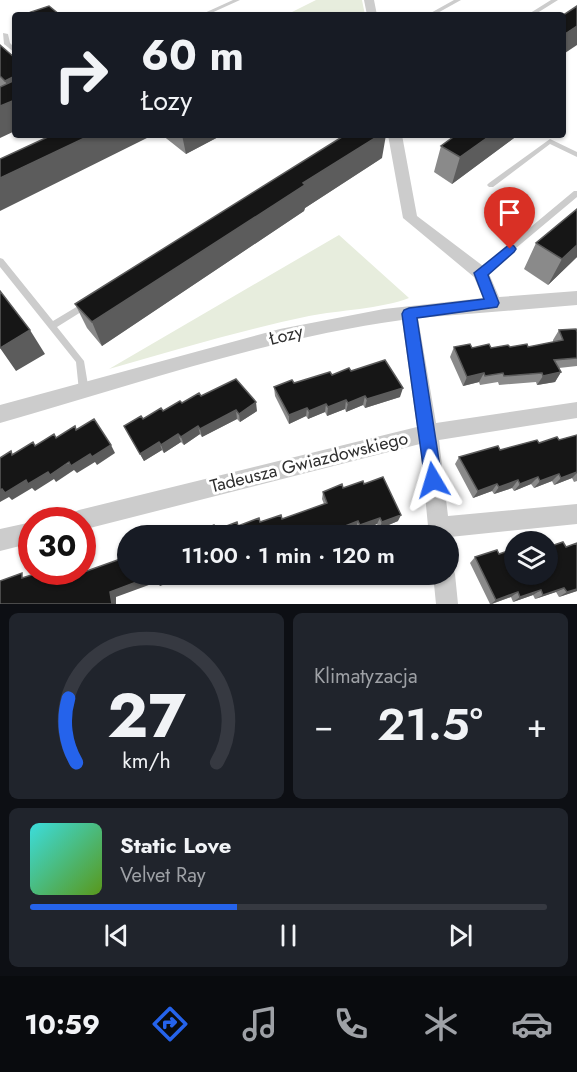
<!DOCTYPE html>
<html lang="pl">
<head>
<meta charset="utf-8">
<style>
	:root { --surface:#171b24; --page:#20242c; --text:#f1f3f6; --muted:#9ea1a6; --line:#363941; --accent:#2563eb }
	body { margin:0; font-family:Jost,sans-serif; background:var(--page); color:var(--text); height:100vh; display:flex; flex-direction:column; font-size:22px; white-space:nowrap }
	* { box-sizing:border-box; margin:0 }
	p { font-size:20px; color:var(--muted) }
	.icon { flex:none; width:33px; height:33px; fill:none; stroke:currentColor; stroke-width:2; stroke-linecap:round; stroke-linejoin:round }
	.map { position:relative; height:604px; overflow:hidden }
	.sheet { display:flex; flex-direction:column; gap:9px; padding:9px; background:#0d0f14; flex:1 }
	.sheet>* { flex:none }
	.hud { position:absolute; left:12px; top:12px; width:554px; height:126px; border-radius:6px; box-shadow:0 2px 4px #0004; background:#171b24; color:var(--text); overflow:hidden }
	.tools { position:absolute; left:504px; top:531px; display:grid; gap:12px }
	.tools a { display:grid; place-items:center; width:54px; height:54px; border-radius:50%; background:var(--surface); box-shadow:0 2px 4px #0004; font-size:30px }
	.speed { position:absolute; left:18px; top:507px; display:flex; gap:12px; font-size:30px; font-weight:700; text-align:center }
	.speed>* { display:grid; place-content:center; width:78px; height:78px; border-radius:50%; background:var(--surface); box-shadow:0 2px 4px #0004; line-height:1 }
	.speed .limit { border:9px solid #d22; background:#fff; color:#111 }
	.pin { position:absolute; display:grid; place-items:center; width:51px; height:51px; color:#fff; margin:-62px -26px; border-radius:50% 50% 50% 0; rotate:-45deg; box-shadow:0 0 6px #0007 }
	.pin .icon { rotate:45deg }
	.me { position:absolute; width:66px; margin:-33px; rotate:353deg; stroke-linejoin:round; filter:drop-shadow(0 0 4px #0008) }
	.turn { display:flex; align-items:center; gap:21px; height:126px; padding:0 30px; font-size:27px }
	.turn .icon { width:78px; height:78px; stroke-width:2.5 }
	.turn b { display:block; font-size:42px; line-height:51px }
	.big { font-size:45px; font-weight:600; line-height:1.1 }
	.sheet .tile { flex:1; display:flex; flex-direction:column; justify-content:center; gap:9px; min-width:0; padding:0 21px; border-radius:9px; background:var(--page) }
	.sheet .dial { align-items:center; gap:0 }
	.dial svg { height:156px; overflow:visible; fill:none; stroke:var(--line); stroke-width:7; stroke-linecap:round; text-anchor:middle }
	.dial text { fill:var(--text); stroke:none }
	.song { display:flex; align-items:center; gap:18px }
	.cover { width:72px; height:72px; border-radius:9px; background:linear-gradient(135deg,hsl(180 70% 55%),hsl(90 70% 35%)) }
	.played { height:6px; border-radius:3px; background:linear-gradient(90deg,var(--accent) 40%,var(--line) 40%) }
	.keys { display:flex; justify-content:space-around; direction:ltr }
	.heat { display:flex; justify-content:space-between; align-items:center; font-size:33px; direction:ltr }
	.sheet .tiles { flex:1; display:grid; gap:9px; grid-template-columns:1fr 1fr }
	.tile:last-child { grid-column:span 2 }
	.trip { position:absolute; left:117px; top:525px; width:342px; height:60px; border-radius:30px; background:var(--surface); box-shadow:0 2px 4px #0004; font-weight:600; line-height:60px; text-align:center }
	.tabs { display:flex; height:96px; justify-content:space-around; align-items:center; background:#090b0e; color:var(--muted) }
	.tabs .icon { width:42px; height:42px }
	.tabs .on { color:var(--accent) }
	.tabs b { font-size:27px; color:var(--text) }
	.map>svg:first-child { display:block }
</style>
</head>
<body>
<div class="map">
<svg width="577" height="604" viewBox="0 0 577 604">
	<rect width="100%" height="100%" fill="#fff"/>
	<!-- green -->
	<path fill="#e7eddd" d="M316,0H362L365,15H286Z
		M339,235L409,298C381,309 339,310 309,316C242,330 175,350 109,369Z"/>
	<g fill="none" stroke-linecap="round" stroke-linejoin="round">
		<!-- service -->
		<path fill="#ccc" fill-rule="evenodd" d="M233,0H240L207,15H200Z
			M454,0H461L434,15H427Z
			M551,0H558L534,15H527Z
			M3,33L8,34L10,43L15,48V53L4,44Z
			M550,139L577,152V157L550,144L493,187H489L487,185L489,183Z
			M574,191H577V197L484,275H478L477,273L478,271Z
			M0,258L3,259L53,321L83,303H89L90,305L89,307L57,327L84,361L89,391L87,394L84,395L81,394L79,391L76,362L0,267Z"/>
		<!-- minor -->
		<path fill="#ccc" fill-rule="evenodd" d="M364,0H374L377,15H367Z
			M388,135H402L417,216L487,269L499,297L577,291V305L418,318L436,423L577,402V418L439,440L448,516L577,504V524L450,537L448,541V536H429L420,444L82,530V520H69L72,513L79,510L417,427L402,320C264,339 133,385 0,423V405L280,329L384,309L483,298L474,277L403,218Z
			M32,522V543L0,551V529Z
			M448,565L452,566L455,574L458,604H436L433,574H448Z"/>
	</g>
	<!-- wall -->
	<path fill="#8a8a8a" d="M0,45L15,58L0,138Z
		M162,135H222L186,154Z
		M518,135L452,184L434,172L441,146Z
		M382,158L305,208L304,211L102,346L87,328L75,304Z
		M536,243L577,257L548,285L524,269Z
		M559,330L577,332V366L559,368L561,372L555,382L537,385L536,382L499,385L498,382L480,385L479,382L463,386L450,357L454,347L491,348L528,347L553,342V340Z
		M351,371L400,397L365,408L363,405L346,412L345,409L327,416L325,412L308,419L306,416L289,424L275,396L274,387Z
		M201,396L257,411L240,422L237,419L202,437L200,434L184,445L181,442L164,453L162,450L144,461L124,426Z
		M577,435V481L574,482L572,478L554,485L552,481L534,488L531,484L514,491L512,488L494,494L492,491L473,498L455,464L459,457L559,440Z
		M364,484L398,521L379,529L377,524L358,532L356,528L335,536H173L193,533L282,519L324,504L322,499L323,492Z
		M499,554L577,591L559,597L556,592L535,599L533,595L513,602L511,597L492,604H490L470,563L475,557Z"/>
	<!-- shaded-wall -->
	<path fill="#5c5c5c" d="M577,26V45L562,55V36Z
		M15,76V131L0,138V106L14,100L5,81Z
		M91,135H153L0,211V178Z
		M182,135H222L186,154Z
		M380,135H386L382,158L305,208L304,211L102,346L92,322L303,183Z
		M491,135H518L452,184L460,157Z
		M577,245V257L548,285L562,259Z
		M30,330L45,354L16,371L0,348Z
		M561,372L555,382L537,385L543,376Z
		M484,373L479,382L463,386L467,377Z
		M403,388L400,397L365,408L367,399Z
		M365,396L363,405L346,412L348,403Z
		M346,400L345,409L327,416L328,407Z
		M256,402L257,411L240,422L239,414Z
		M326,404L325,412L308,419L309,411Z
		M307,408L306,416L289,424V415Z
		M236,410L237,419L202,437L200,429Z
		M198,426L200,434L184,445L181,437Z
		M178,434L181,442L164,453L161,445Z
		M159,442L162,450L144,461L140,454Z
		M111,445L115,453L97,465L95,462L77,473L74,470L56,482L54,479L35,491L32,488L12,500L9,497L0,502V490L2,489L48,472Z
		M577,472V473L572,478L554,485L561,478Z
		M559,474L552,481L534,488L540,481Z
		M538,477L531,484L514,491L520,484Z
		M518,480L512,488L494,494L499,487Z
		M497,484L492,491L473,498L478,491Z
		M401,515L398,521L379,529L382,522Z
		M380,518L377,524L358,532L360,525Z
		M358,521L356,528L335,536H320Z
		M172,574H204L183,582L181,578L160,586L157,582L116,597V604H112L110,592L155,575Z
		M206,574H222L206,580L204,575Z
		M564,588L556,592L535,599L543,595Z
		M577,589V591L559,597L567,592Z
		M541,590L533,595L513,602L520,597Z
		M518,592L511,597L491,604L496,600Z"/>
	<!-- building -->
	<path fill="#161616" stroke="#5c5c5c" stroke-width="1.5" d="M49,6L60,15H35L31,12Z
		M577,6V26L562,36V16Z
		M0,45L15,58V76L5,81L0,76Z
		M15,80V100L0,106V87Z
		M52,135H91L0,178V159Z
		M345,135H380L303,183L305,185L92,322L75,304Z
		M456,135H491L460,157L441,146Z
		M577,209V245L562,259L536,243Z
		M0,291L30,330L0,348Z
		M576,329L577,332V358L554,360L561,372L543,376L542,373L504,376L503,373L485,376L484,373L467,377L454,347L470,344L472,348L489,344L491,348L508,345L510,347L527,344L528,347L563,340L559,330Z
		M385,360L403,388L367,399L365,396L348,403L346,400L328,407L326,404L309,411L307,408L289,415L274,387L292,380L294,383L330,372L332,375L349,368L351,371Z
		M236,379L256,402L239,414L236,410L200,429L198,426L181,437L178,434L161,445L159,442L140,454L124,426L141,416L143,419L161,408L163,411L180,401L182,403L199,393L201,396Z
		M94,419L111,445L92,457L90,454L71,466L69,462L50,475L48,472L28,484L26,480L5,493L2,489L0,490V458L11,451L12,455L33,442L35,446L54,434L56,438L75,426L76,430Z
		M577,435V472L561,478L559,474L540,481L538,477L520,484L518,480L499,487L497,484L478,491L459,457L498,446L500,450L537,440L539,443L557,437L559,440Z
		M383,477L401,515L382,522L380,518L360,525L358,521L320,536H173L191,529L193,534L214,525L216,530L237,522L238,526L259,518L260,522L281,515L282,519L327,503L323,492L342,484L343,488L363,481L364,484Z
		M169,532L170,536H159Z
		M128,542V574H172L156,581L155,575L110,592L112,604H0V581L22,573V578L41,572H46L47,574L56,572H59V576L73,572H82L83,568L84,572L126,557L124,544Z
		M563,542L566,547L577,543V589L567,592L564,588L543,595L541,590L520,597L518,592L496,600L475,557L497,550L499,554L514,549V574H548V547Z
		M180,574H188L180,577Z"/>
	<!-- route -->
	<path fill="#2563eb" stroke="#184099" stroke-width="1.5" d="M510,244L514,246L516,249L514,252L488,275L499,303L497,307L417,318L442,480L439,486L433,488L427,486L425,480L402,314L404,310L409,308L484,299L474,273Z"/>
	<g text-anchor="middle" stroke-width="6" stroke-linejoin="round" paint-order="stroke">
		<!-- street labels -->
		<g font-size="18" fill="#2f2f2f" stroke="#fff">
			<text transform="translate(286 335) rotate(-14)" y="6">Łozy</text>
			<text transform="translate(309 462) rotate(-14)" y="6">Tadeusza Gwiazdowskiego</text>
		</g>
	</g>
</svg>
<div class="tools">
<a><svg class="icon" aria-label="layers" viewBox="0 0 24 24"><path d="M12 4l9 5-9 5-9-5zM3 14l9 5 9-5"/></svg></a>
</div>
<div class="speed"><div class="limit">30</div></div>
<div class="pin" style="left:510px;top:249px;background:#d93025"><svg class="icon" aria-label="arrive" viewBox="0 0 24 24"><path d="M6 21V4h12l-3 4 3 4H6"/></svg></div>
<svg class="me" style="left:433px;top:480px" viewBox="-20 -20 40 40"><path d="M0-17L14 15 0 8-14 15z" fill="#2563eb" stroke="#fff" stroke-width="4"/></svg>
<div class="trip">11:00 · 1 min · 120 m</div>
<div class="hud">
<div class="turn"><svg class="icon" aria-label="right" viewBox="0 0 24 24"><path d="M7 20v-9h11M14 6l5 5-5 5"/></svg><div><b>60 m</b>Łozy</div></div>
</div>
</div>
<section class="sheet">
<div class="tiles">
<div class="tile dial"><svg viewBox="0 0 100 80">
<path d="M14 69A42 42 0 1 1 86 69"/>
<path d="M14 69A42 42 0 0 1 10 36" stroke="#2563eb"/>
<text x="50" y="56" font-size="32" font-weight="700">27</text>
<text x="50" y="72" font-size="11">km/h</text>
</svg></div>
<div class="tile"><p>Klimatyzacja</p>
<div class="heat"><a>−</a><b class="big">21.5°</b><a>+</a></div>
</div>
<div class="tile">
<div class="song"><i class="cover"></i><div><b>Static Love</b><p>Velvet Ray</p></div></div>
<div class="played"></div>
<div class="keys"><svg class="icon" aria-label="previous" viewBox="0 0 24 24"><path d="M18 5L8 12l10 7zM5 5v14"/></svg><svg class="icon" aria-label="pause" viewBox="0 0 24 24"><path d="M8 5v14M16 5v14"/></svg><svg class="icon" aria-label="next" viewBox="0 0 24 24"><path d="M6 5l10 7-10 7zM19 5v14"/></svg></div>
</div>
</div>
</section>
<nav class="tabs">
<b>10:59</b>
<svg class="icon on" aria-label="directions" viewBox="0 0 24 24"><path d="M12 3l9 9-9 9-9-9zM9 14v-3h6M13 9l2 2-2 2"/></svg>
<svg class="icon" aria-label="music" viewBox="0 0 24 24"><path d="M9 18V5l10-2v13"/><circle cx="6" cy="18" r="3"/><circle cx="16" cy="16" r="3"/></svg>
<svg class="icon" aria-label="phone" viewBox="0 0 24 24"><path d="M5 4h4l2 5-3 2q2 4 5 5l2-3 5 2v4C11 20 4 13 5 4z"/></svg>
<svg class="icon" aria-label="climate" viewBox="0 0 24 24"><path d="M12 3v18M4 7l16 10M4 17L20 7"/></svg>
<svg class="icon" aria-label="car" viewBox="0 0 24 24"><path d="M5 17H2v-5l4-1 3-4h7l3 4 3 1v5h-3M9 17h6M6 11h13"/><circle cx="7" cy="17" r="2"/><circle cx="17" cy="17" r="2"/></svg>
</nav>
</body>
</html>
